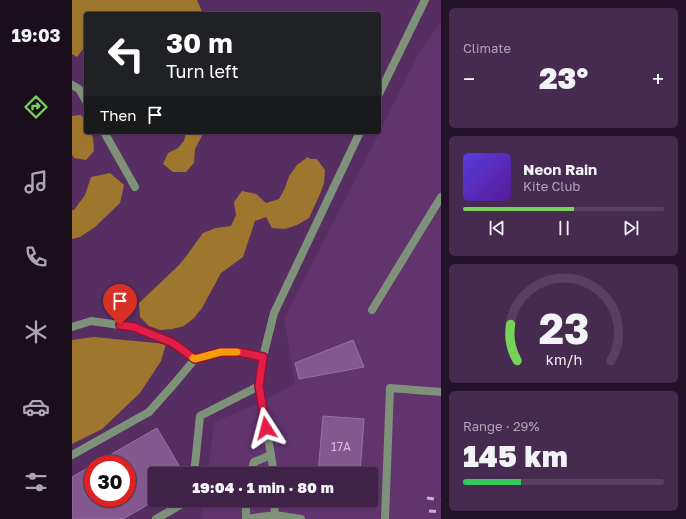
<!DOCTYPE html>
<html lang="en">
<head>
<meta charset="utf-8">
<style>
	:root { --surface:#402249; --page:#472a50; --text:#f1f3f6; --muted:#aea4b4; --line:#593f61; --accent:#77d259 }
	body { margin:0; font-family:"Golos Text",sans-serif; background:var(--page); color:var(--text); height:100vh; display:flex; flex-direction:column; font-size:15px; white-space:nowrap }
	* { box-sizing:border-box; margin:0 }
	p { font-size:13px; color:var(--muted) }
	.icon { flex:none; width:22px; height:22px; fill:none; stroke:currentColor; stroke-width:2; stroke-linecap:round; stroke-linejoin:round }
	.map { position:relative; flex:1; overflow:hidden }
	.drawer { display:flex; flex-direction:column; gap:8px; padding:8px; background:#231328; width:245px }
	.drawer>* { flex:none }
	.guide { position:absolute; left:12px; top:12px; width:297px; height:122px; border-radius:4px; box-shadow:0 1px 3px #0004,0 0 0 1px var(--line); background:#202124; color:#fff; overflow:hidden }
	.speed { position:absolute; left:12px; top:455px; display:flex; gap:8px; font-size:20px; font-weight:700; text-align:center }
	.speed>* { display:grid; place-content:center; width:52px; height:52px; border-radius:50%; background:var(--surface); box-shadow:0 1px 3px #0004,0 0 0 1px var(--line); line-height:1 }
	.speed .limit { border:6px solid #d22; background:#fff; color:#111 }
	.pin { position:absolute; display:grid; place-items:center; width:34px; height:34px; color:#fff; margin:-41px -17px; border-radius:50% 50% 50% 0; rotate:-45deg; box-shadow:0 0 4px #0007 }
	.pin .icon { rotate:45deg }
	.me { position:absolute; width:44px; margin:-22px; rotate:351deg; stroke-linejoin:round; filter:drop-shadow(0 0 3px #0008) }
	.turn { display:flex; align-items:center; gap:14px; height:84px; padding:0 16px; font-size:18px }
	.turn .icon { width:52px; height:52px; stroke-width:2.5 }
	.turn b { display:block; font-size:28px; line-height:34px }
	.then { display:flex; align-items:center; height:38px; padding:0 16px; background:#0003; gap:8px; font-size:15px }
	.big { font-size:30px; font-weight:800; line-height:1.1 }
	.drawer .widget { flex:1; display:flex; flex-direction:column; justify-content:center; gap:6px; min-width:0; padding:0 14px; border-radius:6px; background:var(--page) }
	.drawer .dial { align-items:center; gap:0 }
	.dial svg { height:104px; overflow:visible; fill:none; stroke:var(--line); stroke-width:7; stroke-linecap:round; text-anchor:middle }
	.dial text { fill:var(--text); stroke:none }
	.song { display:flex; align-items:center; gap:12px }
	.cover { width:48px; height:48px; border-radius:6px; background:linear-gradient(135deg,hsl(250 70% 55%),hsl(270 70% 35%)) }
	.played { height:4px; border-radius:2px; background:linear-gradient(90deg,var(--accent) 55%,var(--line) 55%) }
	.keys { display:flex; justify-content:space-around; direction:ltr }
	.heat { display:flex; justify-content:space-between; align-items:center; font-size:22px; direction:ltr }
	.charge { height:6px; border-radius:3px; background:linear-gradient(90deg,#34c759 29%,var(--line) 0) }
	.trip { position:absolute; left:76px; top:467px; width:230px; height:40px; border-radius:4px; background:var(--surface); box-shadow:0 1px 3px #0004,0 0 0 1px var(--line); font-weight:800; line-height:40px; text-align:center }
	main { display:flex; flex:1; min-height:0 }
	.tab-bar { display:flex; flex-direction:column; width:72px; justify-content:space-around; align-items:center; background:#1a0e1d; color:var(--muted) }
	.tab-bar .icon { width:28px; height:28px }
	.tab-bar .on { color:var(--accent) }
	.tab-bar b { font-size:18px; color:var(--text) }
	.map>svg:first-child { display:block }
</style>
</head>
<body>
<main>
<nav class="tab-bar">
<b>19:03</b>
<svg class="icon on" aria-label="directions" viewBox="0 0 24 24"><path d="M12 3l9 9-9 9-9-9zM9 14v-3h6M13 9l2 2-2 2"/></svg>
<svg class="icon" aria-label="music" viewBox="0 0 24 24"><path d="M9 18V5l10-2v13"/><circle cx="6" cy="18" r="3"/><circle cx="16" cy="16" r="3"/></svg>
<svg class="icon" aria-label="phone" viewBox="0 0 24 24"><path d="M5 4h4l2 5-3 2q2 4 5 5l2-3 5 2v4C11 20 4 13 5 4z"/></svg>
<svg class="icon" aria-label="climate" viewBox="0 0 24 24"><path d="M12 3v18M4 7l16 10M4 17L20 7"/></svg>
<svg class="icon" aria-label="car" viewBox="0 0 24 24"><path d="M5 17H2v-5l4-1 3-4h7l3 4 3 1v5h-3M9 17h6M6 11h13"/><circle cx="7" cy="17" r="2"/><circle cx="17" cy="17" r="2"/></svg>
<svg class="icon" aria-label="filters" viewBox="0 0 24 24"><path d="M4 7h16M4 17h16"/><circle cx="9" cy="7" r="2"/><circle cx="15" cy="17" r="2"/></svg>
</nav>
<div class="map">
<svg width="369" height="519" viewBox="0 0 369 519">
	<rect width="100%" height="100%" fill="#562e61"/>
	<!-- built -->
	<path fill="#61346e" d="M369,22V519H130L132,500H299V474H136L142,422L180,406L223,384L212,318L297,153L348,51Z"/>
	<!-- forest -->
	<path fill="#9f762e" d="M0,0H125L131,14H14V45L5,57L0,54Z
		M9,115L14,122V132H19L21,138L22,151L14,160L2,158L0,155V116Z
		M114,132H132L123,149L122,163L114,172H101L91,164L96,153L106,148L112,141Z
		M236,157L238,159H245L253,170L252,183L248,194L237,218L225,225L213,229L200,228L194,217L183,221L171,257L149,273L130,308L122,318L112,326L100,329L88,330L77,326L68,317L67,303L107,265L115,255L131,233L144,228L159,226L164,215L162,202L170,191L184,194L194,203L207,199L213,188L217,176L225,165Z
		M38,173L52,185L48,203L23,227L8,237L0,239V210H2L13,195L19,177Z
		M22,337L94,344L89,361L68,393L30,429L0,444V340Z"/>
	<!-- building -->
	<path fill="#83588e" stroke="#9a6fa7" d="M281,340L292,367L227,379L223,363Z
		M251,416L292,419L288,474H246Z
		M85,428L112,474H83V500H84L51,519H0V477L21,465V498H55V464H22Z"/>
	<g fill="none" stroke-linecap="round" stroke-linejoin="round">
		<!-- lane -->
		<path stroke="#7e9279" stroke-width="8" d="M0,85L7,89L14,101
			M32,132L63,187
			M300,310L369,197
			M0,327L19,321L62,327L101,343L123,359
			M0,455L77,412L102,384L123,359L149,352H167L191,357
			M122,474L128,416L187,386
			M178,474L182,462L199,455L202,474
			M174,500V519
			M84,519L117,500
			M174,519L203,515L229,519
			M202,519L203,500
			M313,519L318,388L369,392"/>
		<!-- street -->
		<path stroke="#7e9279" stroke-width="8" d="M307,94L353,0
			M199,455L187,386L191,357L202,313L288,132"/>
		<!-- rail -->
		<path stroke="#cbafd3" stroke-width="3" stroke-dasharray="7 7" stroke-linecap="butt" d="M355,498L369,500
			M357,511L369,512"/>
	</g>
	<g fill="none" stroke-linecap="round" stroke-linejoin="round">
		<!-- route casing -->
		<g stroke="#92132f" stroke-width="10">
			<path id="route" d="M48,325L62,327L101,343L123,359L149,352H167L191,357L187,386L194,428"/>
		</g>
		<!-- route -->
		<use href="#route" stroke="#e11d48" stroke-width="7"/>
		<!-- slow -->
		<path stroke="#f59e0b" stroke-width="7" d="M121,358L123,359L149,352H165"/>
	</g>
	<g text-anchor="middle" stroke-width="4" stroke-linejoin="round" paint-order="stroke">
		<!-- number labels -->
		<g font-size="12" fill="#d6bade">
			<text x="269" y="451">17А</text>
		</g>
	</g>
</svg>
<div class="speed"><div class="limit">30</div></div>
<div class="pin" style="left:48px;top:325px;background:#d93025"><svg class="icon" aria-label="arrive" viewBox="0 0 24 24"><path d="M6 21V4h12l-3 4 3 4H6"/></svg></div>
<svg class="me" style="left:194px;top:428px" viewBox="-20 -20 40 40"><path d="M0-17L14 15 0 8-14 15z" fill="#e11d48" stroke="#fff" stroke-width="4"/></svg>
<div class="trip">19:04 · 1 min · 80 m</div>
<div class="guide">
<div class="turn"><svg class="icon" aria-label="left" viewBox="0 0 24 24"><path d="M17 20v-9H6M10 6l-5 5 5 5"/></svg><div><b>30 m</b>Turn left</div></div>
<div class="then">Then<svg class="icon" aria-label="arrive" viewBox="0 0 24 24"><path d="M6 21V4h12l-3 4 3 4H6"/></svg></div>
</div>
</div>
<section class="drawer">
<div class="widget"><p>Climate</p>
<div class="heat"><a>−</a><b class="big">23°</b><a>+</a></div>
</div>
<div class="widget">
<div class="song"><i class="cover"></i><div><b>Neon Rain</b><p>Kite Club</p></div></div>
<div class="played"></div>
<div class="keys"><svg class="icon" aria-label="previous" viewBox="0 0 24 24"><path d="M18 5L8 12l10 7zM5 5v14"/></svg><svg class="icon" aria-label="pause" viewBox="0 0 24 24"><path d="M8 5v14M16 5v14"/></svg><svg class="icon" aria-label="next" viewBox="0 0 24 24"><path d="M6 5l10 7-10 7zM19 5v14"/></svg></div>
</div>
<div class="widget dial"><svg viewBox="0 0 100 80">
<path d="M14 69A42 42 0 1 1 86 69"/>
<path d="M14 69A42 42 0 0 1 9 41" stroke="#77d259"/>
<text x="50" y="56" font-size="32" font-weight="700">23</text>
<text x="50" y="72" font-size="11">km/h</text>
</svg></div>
<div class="widget"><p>Range · 29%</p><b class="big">145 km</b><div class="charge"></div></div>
</section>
</main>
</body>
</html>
